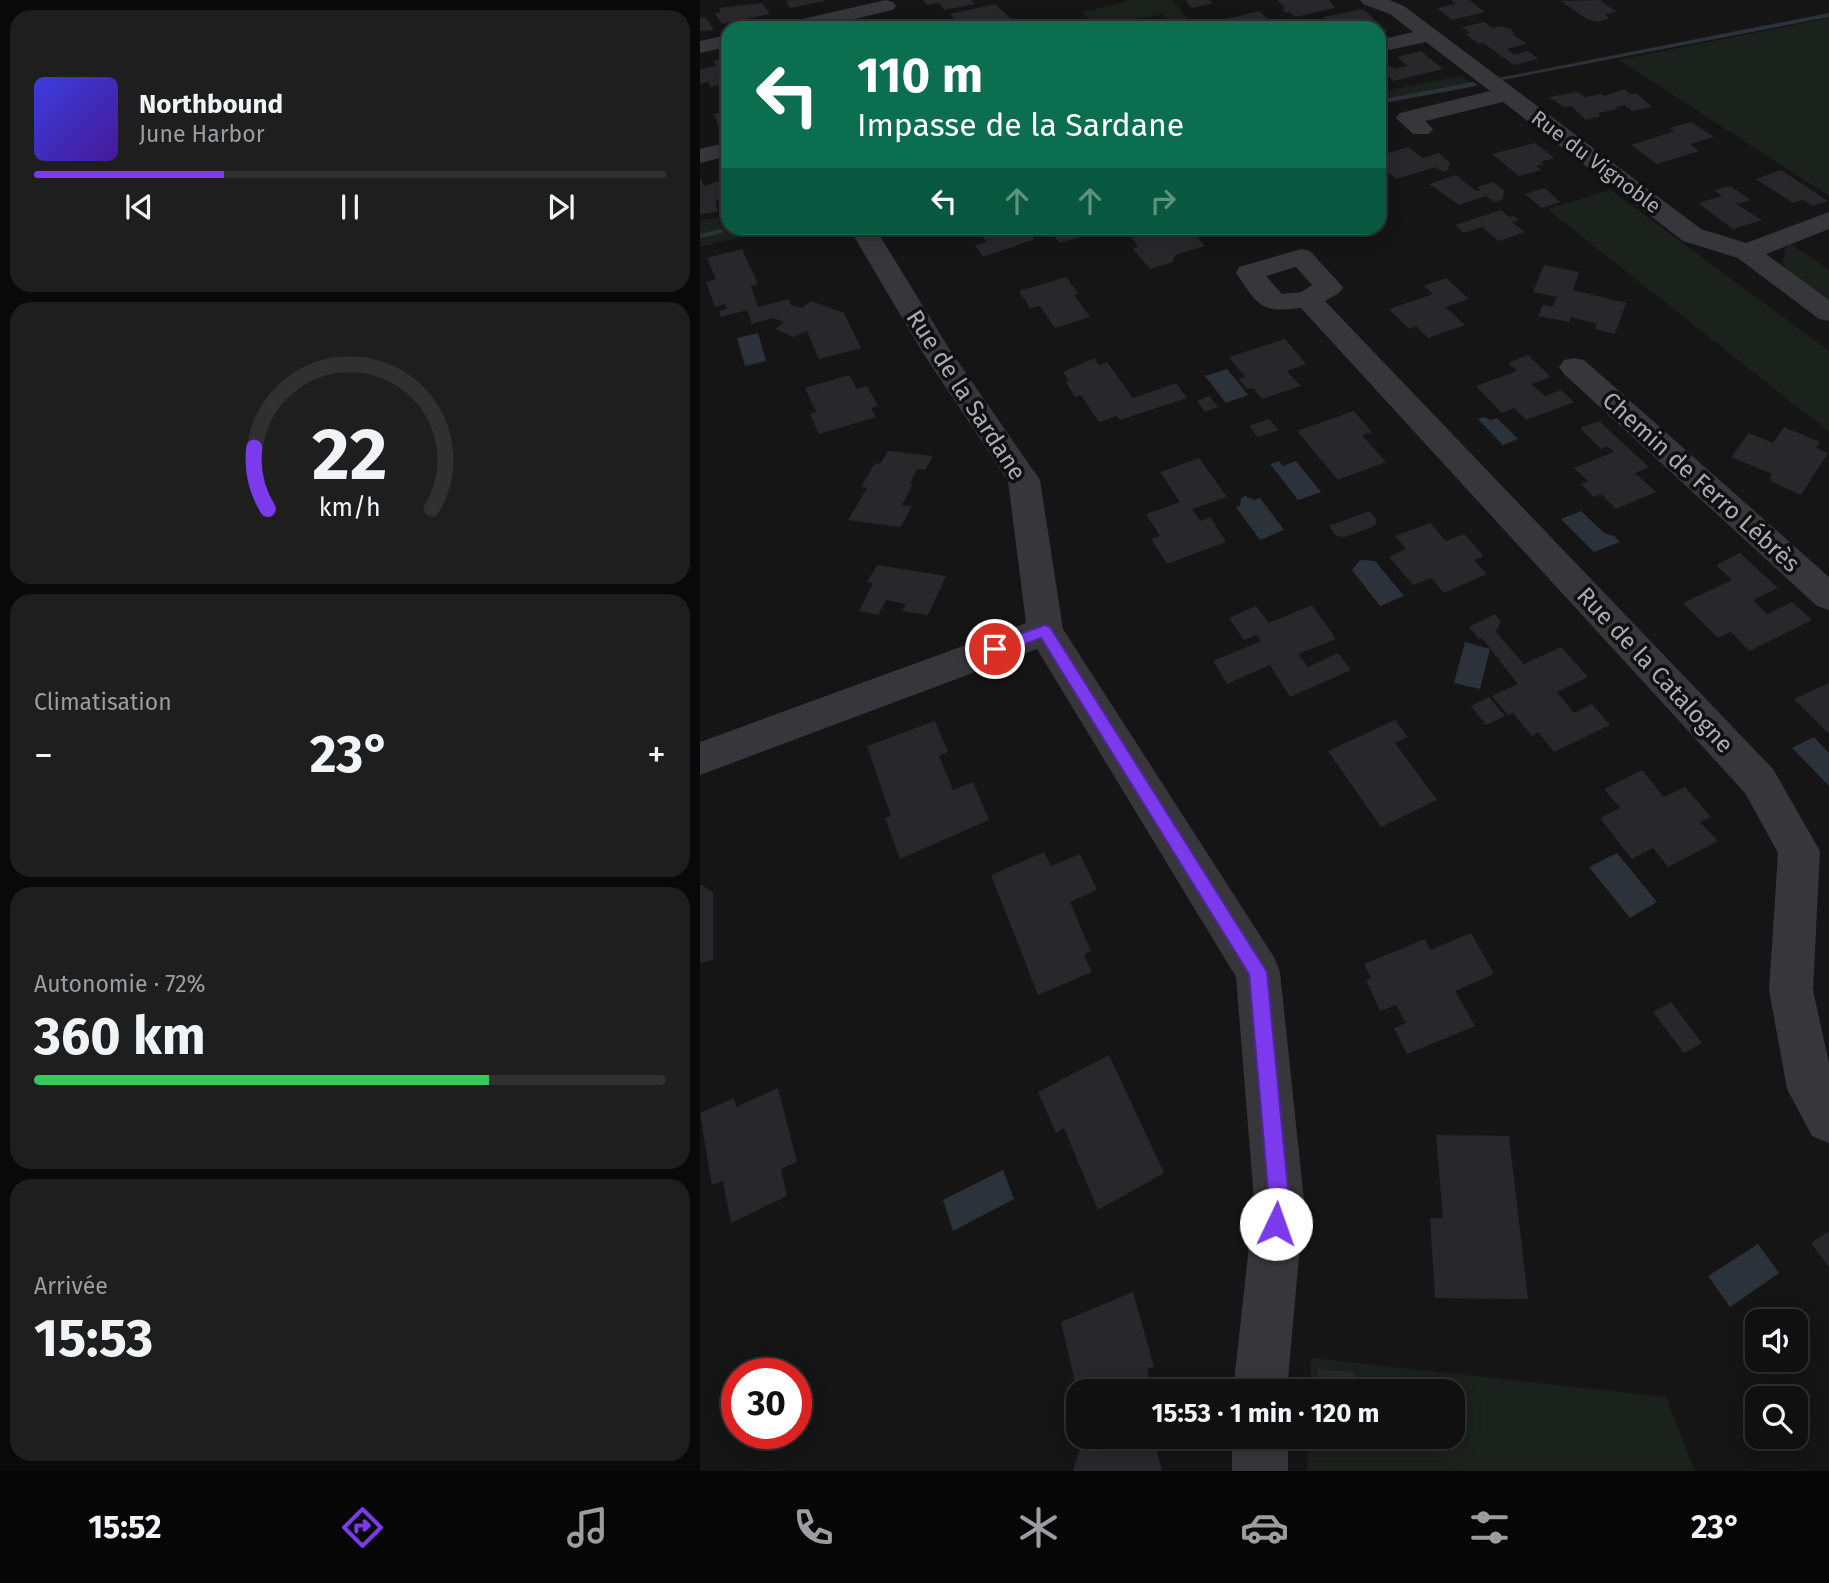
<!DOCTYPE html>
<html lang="fr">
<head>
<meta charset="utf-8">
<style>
	:root { --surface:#101010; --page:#1e1e1e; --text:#f1f3f6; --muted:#9c9d9f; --line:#303030; --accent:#7c3aed }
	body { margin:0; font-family:"Fira Sans",sans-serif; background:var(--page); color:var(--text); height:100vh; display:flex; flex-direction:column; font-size:26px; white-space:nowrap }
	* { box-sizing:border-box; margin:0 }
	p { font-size:23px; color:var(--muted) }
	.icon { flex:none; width:38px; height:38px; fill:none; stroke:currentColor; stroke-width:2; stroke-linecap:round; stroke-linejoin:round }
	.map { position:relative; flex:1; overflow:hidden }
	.drawer { display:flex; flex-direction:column; gap:10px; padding:10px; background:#090909; width:700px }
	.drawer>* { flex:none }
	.banner { position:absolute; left:21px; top:21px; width:665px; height:214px; border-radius:21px; box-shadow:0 4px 18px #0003,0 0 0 2px var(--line); background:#0b6e4f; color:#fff; overflow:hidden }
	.fabs { position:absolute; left:1045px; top:1309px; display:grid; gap:14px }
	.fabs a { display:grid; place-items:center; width:63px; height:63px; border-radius:14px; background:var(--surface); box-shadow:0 4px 18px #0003,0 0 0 2px var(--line); font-size:35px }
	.speed { position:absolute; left:21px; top:1358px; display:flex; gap:14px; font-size:35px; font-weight:700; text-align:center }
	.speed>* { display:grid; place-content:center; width:91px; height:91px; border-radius:50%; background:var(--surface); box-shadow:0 4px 18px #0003,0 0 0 2px var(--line); line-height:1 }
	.speed .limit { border:10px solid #d22; background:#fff; color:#111 }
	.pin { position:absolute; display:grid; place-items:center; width:60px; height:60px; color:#fff; margin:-30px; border:4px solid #fff; border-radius:50%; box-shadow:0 2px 7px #0007 }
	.me { position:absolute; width:77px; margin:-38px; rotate:3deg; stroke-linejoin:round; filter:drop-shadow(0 0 5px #0008) }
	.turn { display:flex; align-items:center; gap:24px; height:147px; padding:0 21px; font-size:32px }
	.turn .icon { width:91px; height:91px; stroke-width:2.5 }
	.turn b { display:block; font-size:49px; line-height:60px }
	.lanes { display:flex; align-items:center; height:66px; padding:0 21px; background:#0003; justify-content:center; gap:35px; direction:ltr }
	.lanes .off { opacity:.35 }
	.big { font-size:52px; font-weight:700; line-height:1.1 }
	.drawer .tile { flex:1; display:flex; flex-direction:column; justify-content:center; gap:10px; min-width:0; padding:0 24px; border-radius:21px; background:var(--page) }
	.drawer .dial { align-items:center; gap:0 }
	.dial svg { height:182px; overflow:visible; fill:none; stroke:var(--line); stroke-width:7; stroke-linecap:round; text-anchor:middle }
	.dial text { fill:var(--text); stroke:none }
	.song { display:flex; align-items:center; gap:21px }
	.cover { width:84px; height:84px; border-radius:10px; background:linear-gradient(135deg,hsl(240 70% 55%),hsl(260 70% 35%)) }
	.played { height:7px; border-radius:4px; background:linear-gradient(90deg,var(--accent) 30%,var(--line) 30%) }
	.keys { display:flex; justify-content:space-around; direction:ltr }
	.heat { display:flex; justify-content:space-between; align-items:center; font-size:38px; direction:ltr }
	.charge { height:10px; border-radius:5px; background:linear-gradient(90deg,#34c759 72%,var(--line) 0) }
	.trip { position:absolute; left:366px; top:1379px; width:399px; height:70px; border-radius:21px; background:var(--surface); box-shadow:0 4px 18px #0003,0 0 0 2px var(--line); font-weight:700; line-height:70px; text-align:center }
	.tab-bar { display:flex; height:112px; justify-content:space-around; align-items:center; background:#060606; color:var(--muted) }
	.tab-bar .icon { width:49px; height:49px }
	.tab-bar .selected { color:var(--accent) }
	.tab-bar b { font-size:32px; color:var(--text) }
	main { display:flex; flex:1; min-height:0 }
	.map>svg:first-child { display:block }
</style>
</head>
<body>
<main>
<section class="drawer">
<div class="tile">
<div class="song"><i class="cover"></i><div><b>Northbound</b><p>June Harbor</p></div></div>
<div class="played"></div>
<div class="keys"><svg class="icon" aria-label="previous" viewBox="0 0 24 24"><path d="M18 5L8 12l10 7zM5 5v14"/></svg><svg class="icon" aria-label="pause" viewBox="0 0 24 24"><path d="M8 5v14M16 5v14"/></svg><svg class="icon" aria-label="next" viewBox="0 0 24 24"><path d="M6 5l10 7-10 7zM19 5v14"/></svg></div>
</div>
<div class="tile dial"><svg viewBox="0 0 100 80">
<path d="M14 69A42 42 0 1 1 86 69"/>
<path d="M14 69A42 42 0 0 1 8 42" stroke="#7c3aed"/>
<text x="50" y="56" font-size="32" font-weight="700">22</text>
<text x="50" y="72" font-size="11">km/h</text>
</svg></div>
<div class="tile"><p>Climatisation</p>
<div class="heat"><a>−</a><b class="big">23°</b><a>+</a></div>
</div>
<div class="tile"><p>Autonomie · 72%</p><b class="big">360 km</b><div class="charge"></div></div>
<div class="tile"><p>Arrivée</p><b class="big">15:53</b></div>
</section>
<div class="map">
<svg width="1129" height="1471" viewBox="0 0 1129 1471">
	<rect width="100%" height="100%" fill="#151516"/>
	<!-- green -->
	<path fill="#1b211d" d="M426,0H472L490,22L500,25L498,28L475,25L463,14L396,27L382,12L427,2Z
		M1129,18V196L919,60Z
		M761,76L773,84L679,102V92Z
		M911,190L1129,351V432L847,209Z
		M28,215V228H81L0,247V221Z
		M1091,244L1129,270V301L1090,273L1083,264L1085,248Z
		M611,1358L966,1397L995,1471H607L609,1437H752V1391H610Z"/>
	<!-- water -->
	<path fill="#2c3239" d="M58,333L66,361L45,366L37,338Z
		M527,369L548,395L526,403L505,376Z
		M784,417L791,420L797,418L818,439L803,445L778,419Z
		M579,461L583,466L596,461L621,492L598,500L570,464Z
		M545,496L554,500L560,498L584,530L560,540L536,507L540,506L541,498Z
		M881,511L904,533L914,536L920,542L894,552L861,519Z
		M660,560L675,561L704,596L680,606L652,570Z
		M765,642L790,649L780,689L754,683Z
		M1114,737L1129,753V786L1092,748Z
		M917,853L957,902L930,918L889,867Z
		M303,1170L314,1199L253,1231L243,1200Z
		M1058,1244L1079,1273L1030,1307L1008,1276Z"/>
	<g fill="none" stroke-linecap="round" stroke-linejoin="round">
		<!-- stream -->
		<path fill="#2c3239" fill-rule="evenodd" d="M1129,13V17L802,80L798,78Z
			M773,82L777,84L776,86L679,104V100Z
			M20,229L24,231L23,233L0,238V234Z"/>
	</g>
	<!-- building -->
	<path fill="#28282a" d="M93,0H124V1L90,8L86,1Z
		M223,0H272L275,4L244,10L239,3L227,5Z
		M485,0H509L513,3L492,8Z
		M577,0H629L635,8L595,17L590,12L586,13L582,9L585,8Z
		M751,0H769L785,12L752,20L737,8L756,4Z
		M900,0L917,12L905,14L909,19L897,22L885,18L861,1Z
		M62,3L70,14L22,24L15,13L21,12L19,8Z
		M295,4L312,20L275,28H261L250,14Z
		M663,9L687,31L679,33V28H636L623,17Z
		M559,11L577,27L530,28L522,20Z
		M5,17L8,21L14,30L0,31V18Z
		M785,22L792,28L801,26L810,29L815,33L812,34L827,44L807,49L814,55L828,51L838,59L814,65L783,43L779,44L765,34L770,33L762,27Z
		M721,51L743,69L693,81L679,68V61L683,60L694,69L708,66L697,57Z
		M28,57V83L11,87L8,82L0,84V69L16,66L13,61Z
		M925,89L930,94L936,93L952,107L932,111L925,105L916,107L918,109L898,113L901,116L886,120L871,106L864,107L849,97L877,92L885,97L901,94L904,96Z
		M28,111V127L20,129L13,114Z
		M991,122L1014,137L990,144L999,151L957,164L931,145L975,131L969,128Z
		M835,143L854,158L840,162L844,164L836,166L841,170L819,176L792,154Z
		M708,147L723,158L739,153L750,163L748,170L743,172L736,167L696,179L679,165V156Z
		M1081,170L1128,201L1112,206L1103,200L1093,203L1056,179Z
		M756,175L776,191L780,190L777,187L793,182L804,190L803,199L794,202L786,196L759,205L729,184Z
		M0,177L4,186L28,178V198L15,201L18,211L0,215Z
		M1030,186L1051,200L1036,204L1062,220L1033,229L998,203L1022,196L1014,190Z
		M845,188L860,202L842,208L825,194Z
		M801,210L809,217L814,216L819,220L812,222L825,232L799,241L782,227L764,233L755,225Z
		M276,228H321L324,231L330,230L335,239L283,257L275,245L287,242Z
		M425,228H464L472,237L492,231L505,246L475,255L473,262L450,269L433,249L438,247Z
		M379,229L384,236L359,243L354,236Z
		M42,249L58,284L51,286L58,307L89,299L91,305L102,308L111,301L144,313L161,348L119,359L107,331L94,337L75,329L84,322L73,318L52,324L47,310L21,317L19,311L27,309L25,304L15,307L6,282L16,279L7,258Z
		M844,265L879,272L873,290L926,303L915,334L895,329L897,324L871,317L869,322L838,316L843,305L852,307L857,297L833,292Z
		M366,277L378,293L374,295L390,317L355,328L340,306L330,308L319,291Z
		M746,278L769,299L745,307L765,325L728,338L716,326L709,329L689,309L733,294L724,286Z
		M585,339L606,364L587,371L601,386L562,399L553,388L547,389L539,379L545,377L529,357Z
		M828,355L851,377L831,384L845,396L861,390L874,402L826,420L814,408L802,413L776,386L817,371L808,363Z
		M394,358L399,365L407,362L433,398L476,383L487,398L420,420L417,416L399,422L381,395L375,397L366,382L369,381L363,372Z
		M149,375L157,389L167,386L178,406L171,408L176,417L119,434L110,414L116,412L105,388Z
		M509,396L518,407L505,412L497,401Z
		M654,411L672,432L662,435L686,462L638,480L597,431Z
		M569,419L579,430L558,437L549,426Z
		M899,421L949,467L935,473L956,492L916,509L901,494L894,497L881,484L888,481L874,468L914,452L907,446L901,449L880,428Z
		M1084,427L1120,442L1116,448L1128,453L1101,495L1072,482L1070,478L1072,474L1031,457L1049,433L1073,443Z
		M188,451L233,456L225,470L217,469L210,484H213L202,505L212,506L203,523L200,527L148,520L167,488L161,487L175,463L180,464Z
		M499,458L527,497L492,509L501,521L510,517L526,542L467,564L451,539L460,536L446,514L480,502L460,472Z
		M669,511L677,520L675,526L645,537L636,536L629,526Z
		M730,523L746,541L764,534L784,556L774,560L787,574L744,593L731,578L713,585L689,557L706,549L695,536Z
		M1040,553L1078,588L1053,600L1067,614L1092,602L1112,620L1049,651L1031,632L1018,638L983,603L1032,580L1016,565Z
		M177,565L246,576L228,615L202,611L206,604L186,600L178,615L159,611L173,583L167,582Z
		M612,605L636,639L598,654L608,667L638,653L651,670L590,697L570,665L527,684L513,661L561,641L556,635L544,640L529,618L556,606L569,623Z
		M795,614L801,621L796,632L824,664L861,647L888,677L857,692L874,713L892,704L910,725L854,752L838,732L832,736L813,713L808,715L792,696L818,684L782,638L779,639L769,627Z
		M1129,683V732H1127L1094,699Z
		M789,697L805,716L786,725L771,706Z
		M695,720L708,737L695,743L737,800L681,827L628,751Z
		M235,721L248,752L239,756L253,790L273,782L289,820L200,859L185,818L191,816L167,746Z
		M942,770L964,797L985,787L1011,817L1000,822L1018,841L968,867L953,848L932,859L900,818L920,808L904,789Z
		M344,852L351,866L380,854L397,890L370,902L391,951L384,955L392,972L338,995L291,875Z
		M0,884L13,892V960L0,963Z
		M771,933L794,974L755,991L775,1026L707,1054L694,1028L706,1023L696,1005L680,1011L666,980L671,978L664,964L725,939L730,950Z
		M971,1002L1002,1043L984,1053L953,1012Z
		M409,1055L464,1173L398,1210L364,1128L356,1133L338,1092Z
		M78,1088L97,1162L81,1169L87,1196L31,1223L23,1181L12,1185L0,1113L34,1098L36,1107Z
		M736,1135L809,1136L828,1299L735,1298L730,1218H743Z
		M1129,1231V1267L1111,1243Z
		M433,1292L454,1367L447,1369L453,1391H377L361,1322Z
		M618,1369L655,1372L654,1391H618Z
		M378,1396V1433H377L369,1399Z
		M378,1437H453L462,1471H373L380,1449Z"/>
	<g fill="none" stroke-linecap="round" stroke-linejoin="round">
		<!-- street -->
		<path fill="#36363b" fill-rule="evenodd" d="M186,0L193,2L196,6L193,10L115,28H77L80,24Z
			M660,0H689L704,6L1001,229L1046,243L1129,212V229L1066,254L1129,300V321L1119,319L1038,258L983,241L803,102L725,121L733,129L729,134H713L696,118L700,113L790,91L726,42L679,52V40L713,32L690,14L663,4Z
			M28,35V47L0,53V41Z
			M28,142V156L0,163V149Z
			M149,228H175L250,350L340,480L363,629L574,957L580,972L604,1200L587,1391H533L554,1200L536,977L337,649L0,775V742L326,623L308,481L223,353Z
			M601,249L610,251L643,287L639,293L625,301L1073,769L1120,851L1113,990L1129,1063V1143L1112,1136L1087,1089L1069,990L1078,853L1045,793L601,308C561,313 558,306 536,273L539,267ZM596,267L612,285L601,292L582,294L566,276Z
			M874,358L884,360L1129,577V610L1117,606L864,374L859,367L864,360Z
			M532,1437H588V1471H532Z"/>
	</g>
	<!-- route -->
	<path fill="#7c3aed" stroke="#51269a" stroke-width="2" d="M345,625L350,627L567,972L589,1200L584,1232L576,1235L569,1232L566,1224L569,1200L549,974L341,638L295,655L288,649L290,645Z"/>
	<g text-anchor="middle" stroke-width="7" stroke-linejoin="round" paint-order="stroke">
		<!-- far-street labels -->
		<g font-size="21" fill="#a8aab5" stroke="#101011">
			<text transform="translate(896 162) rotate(37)" y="7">Rue du Vignoble</text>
		</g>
		<!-- street labels -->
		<g font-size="24" fill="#a8aab5" stroke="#101011">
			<text transform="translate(266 395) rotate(57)" y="8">Rue de la Sardane</text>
			<text transform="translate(1001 482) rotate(42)" y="8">Chemin de Ferro Lébrès</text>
			<text transform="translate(955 670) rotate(47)" y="8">Rue de la Catalogne</text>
		</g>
	</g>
</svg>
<div class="fabs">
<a><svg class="icon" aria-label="sound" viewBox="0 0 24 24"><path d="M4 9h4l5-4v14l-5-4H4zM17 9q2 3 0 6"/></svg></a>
<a><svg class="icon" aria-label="search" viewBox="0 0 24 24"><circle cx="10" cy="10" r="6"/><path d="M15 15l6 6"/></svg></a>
</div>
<div class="speed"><div class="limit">30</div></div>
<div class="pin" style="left:295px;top:649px;background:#d93025"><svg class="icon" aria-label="arrive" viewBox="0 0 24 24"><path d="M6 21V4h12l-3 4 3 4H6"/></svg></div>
<svg class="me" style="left:576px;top:1224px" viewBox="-20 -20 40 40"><circle r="19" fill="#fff"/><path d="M0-13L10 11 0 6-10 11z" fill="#7c3aed"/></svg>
<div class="trip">15:53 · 1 min · 120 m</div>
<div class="banner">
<div class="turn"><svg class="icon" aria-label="left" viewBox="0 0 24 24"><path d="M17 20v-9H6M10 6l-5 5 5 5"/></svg><div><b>110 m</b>Impasse de la Sardane</div></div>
<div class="lanes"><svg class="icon" aria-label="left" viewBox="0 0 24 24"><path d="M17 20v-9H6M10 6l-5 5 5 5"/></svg><svg class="icon off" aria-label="ahead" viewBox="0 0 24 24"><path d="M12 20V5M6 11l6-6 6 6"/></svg><svg class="icon off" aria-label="ahead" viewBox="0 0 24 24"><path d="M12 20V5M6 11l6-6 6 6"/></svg><svg class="icon off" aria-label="right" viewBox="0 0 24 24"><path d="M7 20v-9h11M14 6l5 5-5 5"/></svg></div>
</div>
</div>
</main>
<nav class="tab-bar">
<b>15:52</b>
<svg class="icon selected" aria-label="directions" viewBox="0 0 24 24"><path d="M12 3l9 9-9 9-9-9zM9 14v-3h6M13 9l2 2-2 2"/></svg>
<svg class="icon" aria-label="music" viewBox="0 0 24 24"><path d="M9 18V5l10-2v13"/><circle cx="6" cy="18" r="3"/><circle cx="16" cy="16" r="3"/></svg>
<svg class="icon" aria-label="phone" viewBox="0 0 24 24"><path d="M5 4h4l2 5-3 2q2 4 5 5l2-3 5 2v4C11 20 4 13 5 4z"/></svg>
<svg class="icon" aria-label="climate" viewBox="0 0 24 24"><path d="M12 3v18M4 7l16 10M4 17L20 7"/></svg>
<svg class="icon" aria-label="car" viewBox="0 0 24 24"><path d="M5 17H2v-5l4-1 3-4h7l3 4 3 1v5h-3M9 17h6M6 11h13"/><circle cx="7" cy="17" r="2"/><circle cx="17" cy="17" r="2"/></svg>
<svg class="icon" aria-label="filters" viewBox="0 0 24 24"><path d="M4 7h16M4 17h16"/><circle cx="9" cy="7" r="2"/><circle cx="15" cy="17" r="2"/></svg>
<b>23°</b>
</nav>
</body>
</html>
